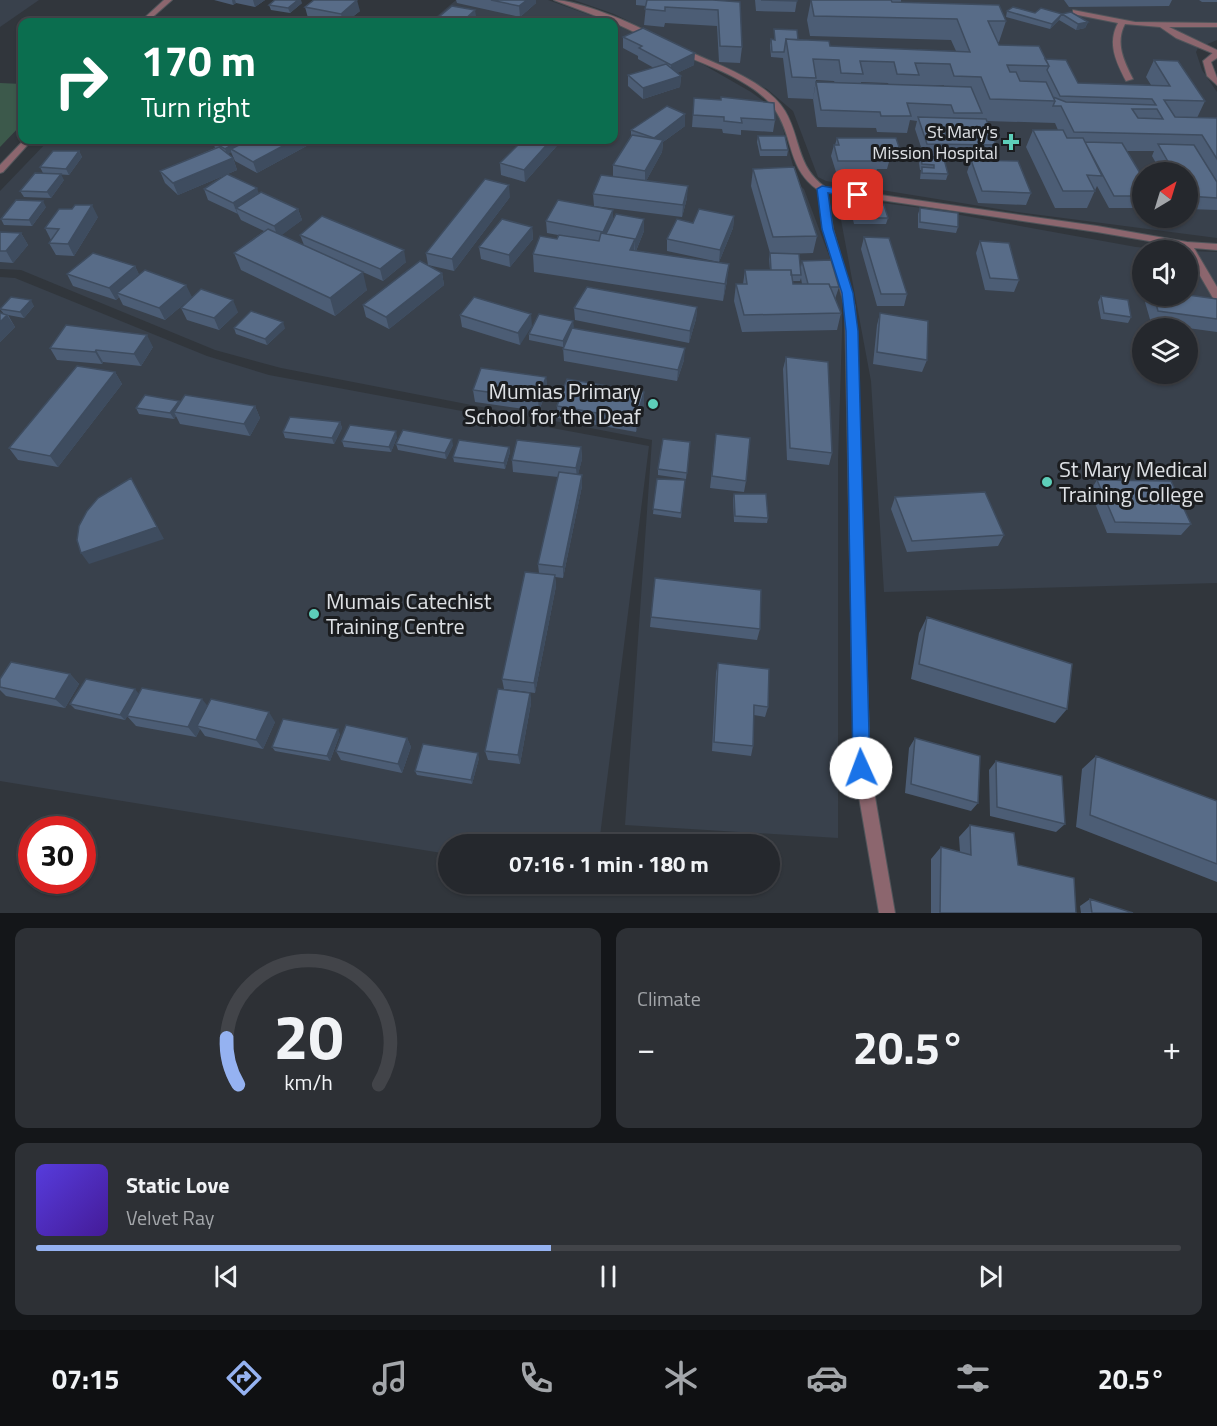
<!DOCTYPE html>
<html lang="en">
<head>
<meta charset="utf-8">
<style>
	:root { --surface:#25282d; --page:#2d3035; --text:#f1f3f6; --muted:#a3a6aa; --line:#424449; --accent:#95b2f1 }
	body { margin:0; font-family:"Titillium Web",sans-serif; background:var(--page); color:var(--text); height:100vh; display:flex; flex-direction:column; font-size:22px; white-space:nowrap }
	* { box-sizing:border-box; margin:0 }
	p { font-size:20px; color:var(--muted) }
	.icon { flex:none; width:33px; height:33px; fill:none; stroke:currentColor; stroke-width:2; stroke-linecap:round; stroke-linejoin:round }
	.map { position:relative; height:913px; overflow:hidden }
	.details { display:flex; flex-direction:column; gap:15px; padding:15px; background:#141619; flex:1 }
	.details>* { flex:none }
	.top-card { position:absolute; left:18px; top:18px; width:600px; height:126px; border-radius:12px; box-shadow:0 2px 4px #0004,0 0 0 2px var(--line); background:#0b6e4f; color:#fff; overflow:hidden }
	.needle { width:39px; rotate:38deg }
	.buttons { position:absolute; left:1132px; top:162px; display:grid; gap:12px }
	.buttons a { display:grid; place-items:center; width:66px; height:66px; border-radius:50%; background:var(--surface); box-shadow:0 2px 4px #0004,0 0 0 2px var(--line); font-size:30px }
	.speed { position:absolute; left:18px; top:816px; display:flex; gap:12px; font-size:30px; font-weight:700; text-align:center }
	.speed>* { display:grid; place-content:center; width:78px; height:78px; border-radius:50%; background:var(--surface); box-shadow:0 2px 4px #0004,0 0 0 2px var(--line); line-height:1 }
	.speed .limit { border:9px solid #d22; background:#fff; color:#111 }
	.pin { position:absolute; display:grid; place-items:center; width:51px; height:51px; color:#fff; margin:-26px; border-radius:12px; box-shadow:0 3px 9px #0006 }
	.me { position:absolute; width:66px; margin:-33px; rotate:358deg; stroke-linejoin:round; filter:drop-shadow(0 0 4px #0008) }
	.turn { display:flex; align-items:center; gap:21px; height:126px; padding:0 24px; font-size:27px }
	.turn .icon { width:78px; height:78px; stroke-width:2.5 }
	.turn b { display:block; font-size:42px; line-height:51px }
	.big { font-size:45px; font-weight:700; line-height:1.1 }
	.details .tile { flex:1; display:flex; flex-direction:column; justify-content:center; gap:9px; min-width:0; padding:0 21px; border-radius:12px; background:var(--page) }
	.details .dial { align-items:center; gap:0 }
	.dial svg { height:156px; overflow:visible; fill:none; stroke:var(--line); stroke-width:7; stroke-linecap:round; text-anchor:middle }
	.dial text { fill:var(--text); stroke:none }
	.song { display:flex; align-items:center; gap:18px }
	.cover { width:72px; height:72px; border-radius:9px; background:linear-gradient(135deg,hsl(250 70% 55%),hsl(260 70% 35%)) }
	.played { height:6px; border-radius:3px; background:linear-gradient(90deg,var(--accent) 45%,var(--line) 45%) }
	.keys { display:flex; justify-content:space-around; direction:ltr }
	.heat { display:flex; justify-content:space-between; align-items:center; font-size:33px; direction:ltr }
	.details .tiles { flex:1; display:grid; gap:15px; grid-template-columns:1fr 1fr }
	.tile:last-child { grid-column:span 2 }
	.trip { position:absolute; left:438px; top:834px; width:342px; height:60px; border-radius:30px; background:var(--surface); box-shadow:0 2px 4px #0004,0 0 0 2px var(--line); font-weight:700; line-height:60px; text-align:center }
	.menu { display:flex; height:96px; justify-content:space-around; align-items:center; background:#0f1012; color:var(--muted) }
	.menu .icon { width:42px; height:42px }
	.menu .selected { color:var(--accent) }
	.menu b { font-size:27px; color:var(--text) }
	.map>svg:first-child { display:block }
</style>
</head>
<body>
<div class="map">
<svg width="1217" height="913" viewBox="0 0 1217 913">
	<rect width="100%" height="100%" fill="#31363c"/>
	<!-- built -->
	<path fill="#39414c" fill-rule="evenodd" d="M0,0H39L0,27Z
		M456,0H548L609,22H430Z
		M574,0H1217V40L1198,48L1196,52L1202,70L1217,92V238L1017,212L826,181L818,177L793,111L767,89L614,14ZM1143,172H1188V218H1143Z
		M614,24L704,65L751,92L773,108L780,118L798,184L804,189L834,269L842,299V332L838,461V838L625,825L652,440L281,368L215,350L21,270L0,269V191L49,140H614Z
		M874,202L922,208L1136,247L1172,250H1143V296H1188V251L1217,252V583L884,592L871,381L841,220L844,210L854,204ZM1143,328H1188V374H1143Z
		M0,277L15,278L207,356L269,375L649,446L599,844H448V854L0,781Z"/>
	<!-- green -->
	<path fill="#3c594b" d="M0,83L22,84V124L0,147Z"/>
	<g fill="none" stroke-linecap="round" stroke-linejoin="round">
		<!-- lane casing -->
		<g stroke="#50555a" stroke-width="2">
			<path id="lane" d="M1073,10L1135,22L1217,23V27H1169L1217,50V55L1176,38L1160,27L1125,24C1115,43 1124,61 1133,79L1126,81C1116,62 1107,43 1118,23L1073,14Z"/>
		</g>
		<!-- street casing -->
		<g stroke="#50555a" stroke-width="2">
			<path id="street" d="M164,0H172L147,22H140Z
				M554,0C576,0 638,24 656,37L649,39L617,24Z
				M678,49H684C715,64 766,80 785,111C801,138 796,166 825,187L1097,226L1187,242L1217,244V250L1194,248L1217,287V299L1213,298L1188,255V250H1185L1184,247L1097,232L827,192L833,229L855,307L870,768L895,913H879L854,768L845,307L823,229L818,190C788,169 794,141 777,113C760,83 709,66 678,53Z
				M1214,52H1217V58L1211,62L1217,78V85L1207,76L1203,61Z
				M24,140H32L3,172L0,173V165Z"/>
		</g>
		<!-- lane -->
		<use href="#lane" fill="#8c666e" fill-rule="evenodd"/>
		<!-- street -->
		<use href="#street" fill="#8c666e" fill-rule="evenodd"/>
	</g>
	<!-- wall -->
	<path fill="#4c5d75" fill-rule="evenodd" d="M214,0H265L255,7L236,3L233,5Z
		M456,0H536V3L520,17L457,3Z
		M636,0H713L742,47L740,63L719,62L717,26L665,23L664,27L644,25L646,6L636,5Z
		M755,0H797L795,12L756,11Z
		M811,0H901V2L1006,21L999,42H998L999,45L1045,59L1078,83L1151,85L1146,77L1154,60L1205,101L1197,118H1217V210L1188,209V172H1161L1152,156L1154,151H1127L1143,178V208H1109L1097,186L1087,208H1055L1026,147L1033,130H1058L1055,123L987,121L996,145L992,157L924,156L915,129L917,121L910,120L907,133L877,132L876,128L817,127L813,99L816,82L835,83L834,81L816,80L813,99L788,98L783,58L771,57L770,45L771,39H774V29L798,40L830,46L956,51L951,40L810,36L807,20ZM861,82L888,83L889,85L861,84ZM916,85H944V86Z
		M1064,0H1172L1169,6L1069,7Z
		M1199,0H1217V2H1202Z
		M302,3L290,13L271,10L269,5Z
		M305,7L360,11L346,22H332L308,18Z
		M1041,8L1088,22L1085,28L1076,30L1059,20L1050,29L1006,17L1007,11L1035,13Z
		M623,37L694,65L677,73L681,76L680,87L643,99L628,86V75L654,68L638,59V56L623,48Z
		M694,98L775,120L773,132L741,130V135L723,133L722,129L692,127Z
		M685,126L663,142L662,152L646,181L687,198L682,217L594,206L593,194L613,177V165L631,136V130Z
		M758,136L788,150L787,156H760L757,142Z
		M837,138L900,150L897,162H889L887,169H877L876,172H836L831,156L834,145H835Z
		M58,140H92L87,146H61Z
		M206,140H312V143L257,173L235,161L231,152L228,154L233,158L237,170L178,195L165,183L160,171L215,148L213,142H214Z
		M523,140H562L525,182L501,175L500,163Z
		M79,151L82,157L69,175L43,173L40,167Z
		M921,157L948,174L946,180L920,179L921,170H920L919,163Z
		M971,160L1031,193L1026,205L978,203L967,172Z
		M753,169L817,236L813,253L784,254L801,267L802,261L839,287L835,299L841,313L837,330L742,332L734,301L736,284H743L745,270H770L769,259L770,253L751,186ZM801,278L802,284H793V281H800Z
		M64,180L51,198L24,197L20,191Z
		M204,189L259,193L298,209L302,220L281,235L304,245L300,235L406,262L383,281L356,269L367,290L335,316L241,270L234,253L264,231L241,220L238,214L208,200Z
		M510,197L454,271L428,265L426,253Z
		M852,205L888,218L886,224H854L851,211Z
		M46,207L32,226L4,225L1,219Z
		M920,208L958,227L956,233L918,228V214Z
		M613,210V219L644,231L636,251L727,281L723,301L534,272L533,254L557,239L558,235L547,233L546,221Z
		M734,216L733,228L719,262L667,251V239L693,223Z
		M98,217L74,256L56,255L49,243L51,240L45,228Z
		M532,227L533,239L510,267L481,259L479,247Z
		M0,232L21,233L28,245L13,263L0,262Z
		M864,237L907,294L904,306H877L861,249Z
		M980,241L1019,280L1014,292L985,290L976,253Z
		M135,266L139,275L192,297L165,320L123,305L119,297L116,300L73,286L67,274Z
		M442,273L444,285L389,329L366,317L363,305Z
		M1101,296L1131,317L1128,323L1101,319L1098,302Z
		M1149,296H1188L1217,299V332L1151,323L1145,302Z
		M34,306L24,318L8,315L15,327L0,342V313L4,314L0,309Z
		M697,307L696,319L689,343L575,320L574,308Z
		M181,308L238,312L219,330L187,320Z
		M880,313L927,360L922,372L873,364L877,325Z
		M531,314L520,345L462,327L460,315Z
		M573,321V328L684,360L677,381L564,361L563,347L529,340V334Z
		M234,328H285L267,345L236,334Z
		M153,347L141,366L103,362L102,364L57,360L50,348Z
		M786,357L832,453L829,465L787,460L783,369Z
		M115,372L122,384L58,467L18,460L9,448Z
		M546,377L547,389L539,411L475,402L473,390Z
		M644,392V404L636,432L558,418L557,406Z
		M179,401L180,402L255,406L260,418L250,436L180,424L176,416L174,419L139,414L136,408Z
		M340,422L342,428L334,444L285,438L283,432Z
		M716,434L746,481L744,492L710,488Z
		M397,437L391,452L344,447L342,441Z
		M690,442L686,479L658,475V469Z
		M396,444L453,445L446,459L398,450Z
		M509,447L510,452L505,469L454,462L453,457Z
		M581,447L582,459L578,474L582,486L563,578L555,577L556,586L535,693L504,689L502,679L539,573L538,564L558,477L513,472L512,460Z
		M657,479L685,480L681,518L653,514Z
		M1097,480L1191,524L1181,535L1107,533L1090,491Z
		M734,494L768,518L767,523L734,522L733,499Z
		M895,497L1004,535L998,546L907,552L891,509Z
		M651,617L760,629L757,640L650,627Z
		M927,617L1067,709L1055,723L911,679L919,633Z
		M718,663L768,707L765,717L754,715L753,746L751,756L712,751L716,673Z
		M70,674L79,684L65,708L6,696L0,690V679Z
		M530,693L531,703L520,764L488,760L485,751Z
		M139,694L208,706L275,722L263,749L205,736L200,729L196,737L136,726L127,716L134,703L125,720L75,709L70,704Z
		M340,734L330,761L275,751L272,747Z
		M407,738L411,747L402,773L341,760L336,751Z
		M915,738L978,803L971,811L905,793L909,748Z
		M1096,756L1217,801V882L1076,827L1082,769Z
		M479,758L472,784L417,775L415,771Z
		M996,761L1065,824L1056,832L990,816L989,770Z
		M970,825L1018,865L1076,913H931V859L941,847L960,852L959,837Z
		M1090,899L1133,913H1081L1080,906Z"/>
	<!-- shaded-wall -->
	<path fill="#3e4c5f" d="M232,0H235L236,3L233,5Z
		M253,0H265L255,7Z
		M298,0H301L302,3L290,13L288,8Z
		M357,0L360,11L346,22H343L341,14Z
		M527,0H536V3L520,17L519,6Z
		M475,10L477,21L475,22H462Z
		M1062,14L1059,20L1050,29L1052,24Z
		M1088,22L1085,28L1076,30L1078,24Z
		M695,53L694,65L671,76V65Z
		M681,76L680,87L643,99V88Z
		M685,114V126L663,142L662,152L645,183V171L653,149L654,138Z
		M84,140H92L87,146Z
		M240,140H253L231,149V152L227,155L225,149Z
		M294,140H312V143L257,173L253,162Z
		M551,140H562L525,182L524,170Z
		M79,151L82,157L69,175L66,169Z
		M233,158L237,170L178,195L173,183Z
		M61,174L64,180L51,198L47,192Z
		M509,185L510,197L454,271L452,259Z
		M688,186L687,198L682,217L683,205Z
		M257,188L261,200L236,208L238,214V215L233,203Z
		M43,201L46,207L32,226L29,220Z
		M92,205L98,217L74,256L68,244Z
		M298,209L302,220L278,238L274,226Z
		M613,210V222L603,244V232Z
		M734,216L733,228L719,262L720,250Z
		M644,219V231L635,253V241Z
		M532,227L533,239L510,267L509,255Z
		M21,233L28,245L13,263L6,251Z
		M635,239L634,256L630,250Z
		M404,250L406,262L383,281L380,269Z
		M729,264L727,281L723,301L725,284Z
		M135,266L141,278L117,293L119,297L116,300L109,288Z
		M363,272L367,290L335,316L330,298Z
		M442,273L444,285L389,329L386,317Z
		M186,285L192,297L165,320L159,308Z
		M31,300L34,306L24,318L20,312Z
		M233,300L238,312L219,330L214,318Z
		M697,307L696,319L689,343L690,331Z
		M531,314L532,326L520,345L518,333Z
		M7,315L15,327L0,342V322Z
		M573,321L574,327L563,347V341Z
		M283,322L285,328L267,345L265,339Z
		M147,335L153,347L141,366L134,354Z
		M685,348L684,360L677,381L678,370Z
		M96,350L103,362L102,364L95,352Z
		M115,372L122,384L58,467L50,456Z
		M546,377L547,389L539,411L538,399Z
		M644,392V404L636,432V420Z
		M179,401L182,407L174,412L176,416L174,419L170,413Z
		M255,406L260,418L250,436L244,424Z
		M340,422L342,428L334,444L332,438Z
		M396,431L397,437L391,452L389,447Z
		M452,439L453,445L446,459L445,453Z
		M509,447L510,452L505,469L504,463Z
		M581,447L582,459L577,479L576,468Z
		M582,475V486L563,578V567Z
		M131,478L138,490L164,539L89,564L81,553Z
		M555,575L556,586L535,693L534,683Z
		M70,674L79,684L65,708L55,699Z
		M135,689L139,694L125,720L120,715Z
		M530,693L531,703L520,764L518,755Z
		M202,699L210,709L197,726L200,729L196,737L188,727Z
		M269,712L275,722L263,749L256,740Z
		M338,729L340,734L330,761L327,756Z
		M407,738L411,747L402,773L398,764Z
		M478,753L479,758L472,784L471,780Z"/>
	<!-- building -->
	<path fill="#586c88" stroke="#3e4c5f" stroke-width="1.5" fill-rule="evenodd" d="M275,0H298L288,8L269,5Z
		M314,0H357L341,14L305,7Z
		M491,0H527L519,6Z
		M647,0H713L740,2L742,47L720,46L718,10L665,7V11L645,9Z
		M761,0H797V1Z
		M811,0H891L892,2L999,5L1006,21H988L999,45L1039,46L1049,66L1007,65L1010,72H1016L1020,81L1046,82L1055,101L990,99L981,77L954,76L950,64L915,63L919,75L897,74L894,62L860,61L863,74L841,73L839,60L813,59L816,78L792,77L786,39L829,41L830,46L970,52L957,19L814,16Z
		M452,6L475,10L462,22H440L434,21Z
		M1013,7L1035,13L1041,8L1062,14L1071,12L1088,22L1078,24L1062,14L1052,24L1007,11Z
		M643,28L695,53L671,65L639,48L642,46L623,37Z
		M774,29L797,30L798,40L786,39L784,52H772L771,39L775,40Z
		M1045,59L1066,60L1078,83L1170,86L1154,60L1178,61L1205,101L1164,100L1175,117L1217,118V159L1202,135L1074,132L1061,106H1053L1055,101L1053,97L1066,102L1156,105L1152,99L1060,96L1047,70L1049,66ZM1132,109H1157L1163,119L1138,118Z
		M666,64L681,76L643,88L628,75Z
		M816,82L971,87L982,113H954L951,105L907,103L911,116H881L880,112L821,110Z
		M721,97L774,103L775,120L741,118L742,123L724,121V117L693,115L694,98L721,100Z
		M667,106L685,114L654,138L631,130Z
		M918,117L986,119L996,145L927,144Z
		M1033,130H1063L1067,138H1083L1102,176L1087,175L1095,191H1063Z
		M632,135L663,140L645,171L613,165Z
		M758,136H785L788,150H761Z
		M837,138H896L900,150H888L890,157H878L879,161H838L834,145H839Z
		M218,140H240L225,149L213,142Z
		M249,140H294L253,162L231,149Z
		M523,140H551L524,170L500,163Z
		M1085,142L1122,143L1143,178V196H1114Z
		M1158,144L1194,145L1217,182V198L1188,196V172H1174Z
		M219,147L233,158L173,183L160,171Z
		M53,151H79L66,169L40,167Z
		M921,157L944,159L948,174L922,173V167L934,168V165L922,164Z
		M971,160L1018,161L1031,193L982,191Z
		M794,167L817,236L773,237L753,169Z
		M35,173L61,174L47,192L20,191Z
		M227,174L257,188L233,203L204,189Z
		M601,175L688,186L683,205L593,194Z
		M485,179L509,185L452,259L426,253Z
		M261,192L298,209L274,226L236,208Z
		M16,200L43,201L29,220L1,219Z
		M558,200L613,210L603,232L546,221Z
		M75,205H92L68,244L49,243L59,229L45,228L59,209H72Z
		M852,205H884L888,218H856Z
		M920,208L958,213V227L920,222Z
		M699,209L734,216L720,250L667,239L677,219L693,223Z
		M616,214L644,219L635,241H634L635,239L606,234Z
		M322,216L404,250L380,269L300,235Z
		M502,219L532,227L509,255L479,247Z
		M268,229L363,272L330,298L234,253Z
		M0,232L21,233L6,251H0Z
		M601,233L635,239L630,250L729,264L725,284L533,254L540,236L557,239L559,235L599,241Z
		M864,237L889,238L907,294H881Z
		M980,241L1009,243L1019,280L990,278Z
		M93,253L135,266L109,288L67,274Z
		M770,253L799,254L801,275H791V270H771Z
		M831,260L839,287H830L829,284H808L802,261Z
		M420,261L442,273L386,317L363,305Z
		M145,270L186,285L159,308L117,293Z
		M745,270H791L793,284H829L841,313L744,315L736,284H747Z
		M587,287L697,307L690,331L574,308Z
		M201,289L233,300L214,318L181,308Z
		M1188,295L1217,299V319L1158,311L1154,296Z
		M1101,296L1128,300L1131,317L1104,313Z
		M11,297L31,300L20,312L0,309Z
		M474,297L531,314L518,333L460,315Z
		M251,311L283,322L265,339L234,328Z
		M0,313L7,315L0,322Z
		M880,313L928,321L927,360L877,352Z
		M539,314L573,321L563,341L529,334Z
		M66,325L147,335L134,354L96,350L95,352L50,348Z
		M572,328L685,348L678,370L563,349Z
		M786,357L828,362L832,453L790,448Z
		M77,366L115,372L50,456L9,448Z
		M481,368L546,377L538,399L473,390Z
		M567,379L644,392L636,420L557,406Z
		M145,395L179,401L170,413L136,408Z
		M185,395L255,406L244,424L174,412Z
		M290,417L340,422L332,438L283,432Z
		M350,425L396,431L389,447L342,441Z
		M403,430L452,439L445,453L396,444Z
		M716,434L750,438L746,481L712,476Z
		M663,439L690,442L687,473L658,469Z
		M459,440L509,447L504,463L453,457Z
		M517,440L581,447L576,468L512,460Z
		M559,472L582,475L563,567L538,564Z
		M131,478L157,527L81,553L77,540L79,526L87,511L98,498Z
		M657,479L685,480L681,513L653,509Z
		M1097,480L1171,481L1191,524L1115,522Z
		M985,492L1004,535L912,541L895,497Z
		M734,494H766L768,518L735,516Z
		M525,572L555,575L534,683L502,679Z
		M655,578L761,590L760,629L651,617Z
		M927,617L1072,664L1067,709L919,664Z
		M11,662L70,674L55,699L0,687V679Z
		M718,663L769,669L768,707L754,705L753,746L714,742Z
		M86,679L135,689L120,715L70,704Z
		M142,688L202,699L188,727L127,716Z
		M498,689L530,693L518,755L485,751Z
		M211,699L269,712L256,740L197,726Z
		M283,719L338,729L327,756L272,747Z
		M346,725L407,738L398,764L336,751Z
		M915,738L980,756L978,803L911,784Z
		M423,744L478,753L471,780L415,771Z
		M1096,756L1217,801V864L1090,815Z
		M996,761L1062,776L1065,824L997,807Z
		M970,825L1014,833L1018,865L1074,878L1076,913H940L941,847L971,855Z
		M1090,899L1133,913H1092Z"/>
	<!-- route -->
	<path fill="#1a73e8" stroke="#114b97" stroke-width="1.5" d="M822,186L858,192L863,195L858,198L828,193L833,229L853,293L858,331L870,768L868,774L861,777L855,774L853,768L846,331L842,293L822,229L817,189Z"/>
	<!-- markers -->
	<g fill="#5dceb9" stroke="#1b1d20" stroke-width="2">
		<path d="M1008 133h6v6h6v6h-6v6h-6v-6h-6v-6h6z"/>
		<circle cx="653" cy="404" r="6"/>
		<circle cx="1047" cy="482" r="6"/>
		<circle cx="314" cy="614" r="6"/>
	</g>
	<g text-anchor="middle" stroke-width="6" stroke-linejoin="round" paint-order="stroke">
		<!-- far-poi labels -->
		<g font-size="18" fill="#dee1e5" stroke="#1b1d20" text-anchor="end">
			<text x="998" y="138">St Mary's<tspan x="998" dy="21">Mission Hospital</tspan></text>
		</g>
		<!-- poi labels -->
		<g font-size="22" fill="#dee1e5" stroke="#1b1d20" text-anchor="start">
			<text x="641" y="399" text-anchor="end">Mumias Primary<tspan x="641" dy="25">School for the Deaf</tspan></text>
			<text x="1059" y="477">St Mary Medical<tspan x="1059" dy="25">Training College</tspan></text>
			<text x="326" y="609">Mumais Catechist<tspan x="326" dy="25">Training Centre</tspan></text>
		</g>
	</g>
</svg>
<div class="buttons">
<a><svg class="needle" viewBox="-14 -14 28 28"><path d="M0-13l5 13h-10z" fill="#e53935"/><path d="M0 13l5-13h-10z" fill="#a3a6aa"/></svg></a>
<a><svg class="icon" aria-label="sound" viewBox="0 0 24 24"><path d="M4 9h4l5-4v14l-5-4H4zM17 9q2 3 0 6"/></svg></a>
<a><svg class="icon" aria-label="layers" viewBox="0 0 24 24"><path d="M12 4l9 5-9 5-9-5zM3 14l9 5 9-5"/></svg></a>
</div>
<div class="speed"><div class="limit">30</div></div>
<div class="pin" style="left:858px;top:195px;background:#d93025"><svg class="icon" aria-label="arrive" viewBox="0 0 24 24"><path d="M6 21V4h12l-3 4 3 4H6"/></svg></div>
<svg class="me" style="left:861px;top:768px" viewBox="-20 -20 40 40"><circle r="19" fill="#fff"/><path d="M0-13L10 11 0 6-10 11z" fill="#1a73e8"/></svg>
<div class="trip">07:16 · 1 min · 180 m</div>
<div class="top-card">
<div class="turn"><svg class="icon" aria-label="right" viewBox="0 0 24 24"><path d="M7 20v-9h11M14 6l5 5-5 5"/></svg><div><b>170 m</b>Turn right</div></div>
</div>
</div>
<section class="details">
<div class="tiles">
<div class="tile dial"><svg viewBox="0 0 100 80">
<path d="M14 69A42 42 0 1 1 86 69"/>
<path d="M14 69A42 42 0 0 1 8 45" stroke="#95b2f1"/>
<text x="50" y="56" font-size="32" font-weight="700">20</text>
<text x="50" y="72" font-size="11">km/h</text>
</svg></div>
<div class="tile"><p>Climate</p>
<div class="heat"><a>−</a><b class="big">20.5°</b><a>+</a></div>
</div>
<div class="tile">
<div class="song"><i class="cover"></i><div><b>Static Love</b><p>Velvet Ray</p></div></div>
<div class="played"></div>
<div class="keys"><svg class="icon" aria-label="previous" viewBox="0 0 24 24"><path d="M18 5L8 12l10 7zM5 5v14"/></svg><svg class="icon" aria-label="pause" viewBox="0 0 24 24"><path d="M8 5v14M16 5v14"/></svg><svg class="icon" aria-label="next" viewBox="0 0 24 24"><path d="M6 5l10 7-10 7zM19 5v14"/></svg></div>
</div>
</div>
</section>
<nav class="menu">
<b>07:15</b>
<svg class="icon selected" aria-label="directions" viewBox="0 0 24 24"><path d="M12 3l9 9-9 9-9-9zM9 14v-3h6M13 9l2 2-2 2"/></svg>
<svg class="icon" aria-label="music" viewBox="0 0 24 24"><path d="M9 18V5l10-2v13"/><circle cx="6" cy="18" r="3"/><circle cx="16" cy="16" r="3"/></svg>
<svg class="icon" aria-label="phone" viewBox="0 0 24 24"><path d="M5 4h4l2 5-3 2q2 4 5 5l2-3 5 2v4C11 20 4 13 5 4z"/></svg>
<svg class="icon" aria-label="climate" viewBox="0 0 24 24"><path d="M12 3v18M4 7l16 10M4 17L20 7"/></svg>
<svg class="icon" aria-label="car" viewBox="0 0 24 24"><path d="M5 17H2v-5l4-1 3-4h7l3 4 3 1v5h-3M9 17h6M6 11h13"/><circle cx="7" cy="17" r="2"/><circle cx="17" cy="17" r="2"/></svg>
<svg class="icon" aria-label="filters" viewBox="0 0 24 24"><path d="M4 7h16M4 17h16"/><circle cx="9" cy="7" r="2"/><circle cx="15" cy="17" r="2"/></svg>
<b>20.5°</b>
</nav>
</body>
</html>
